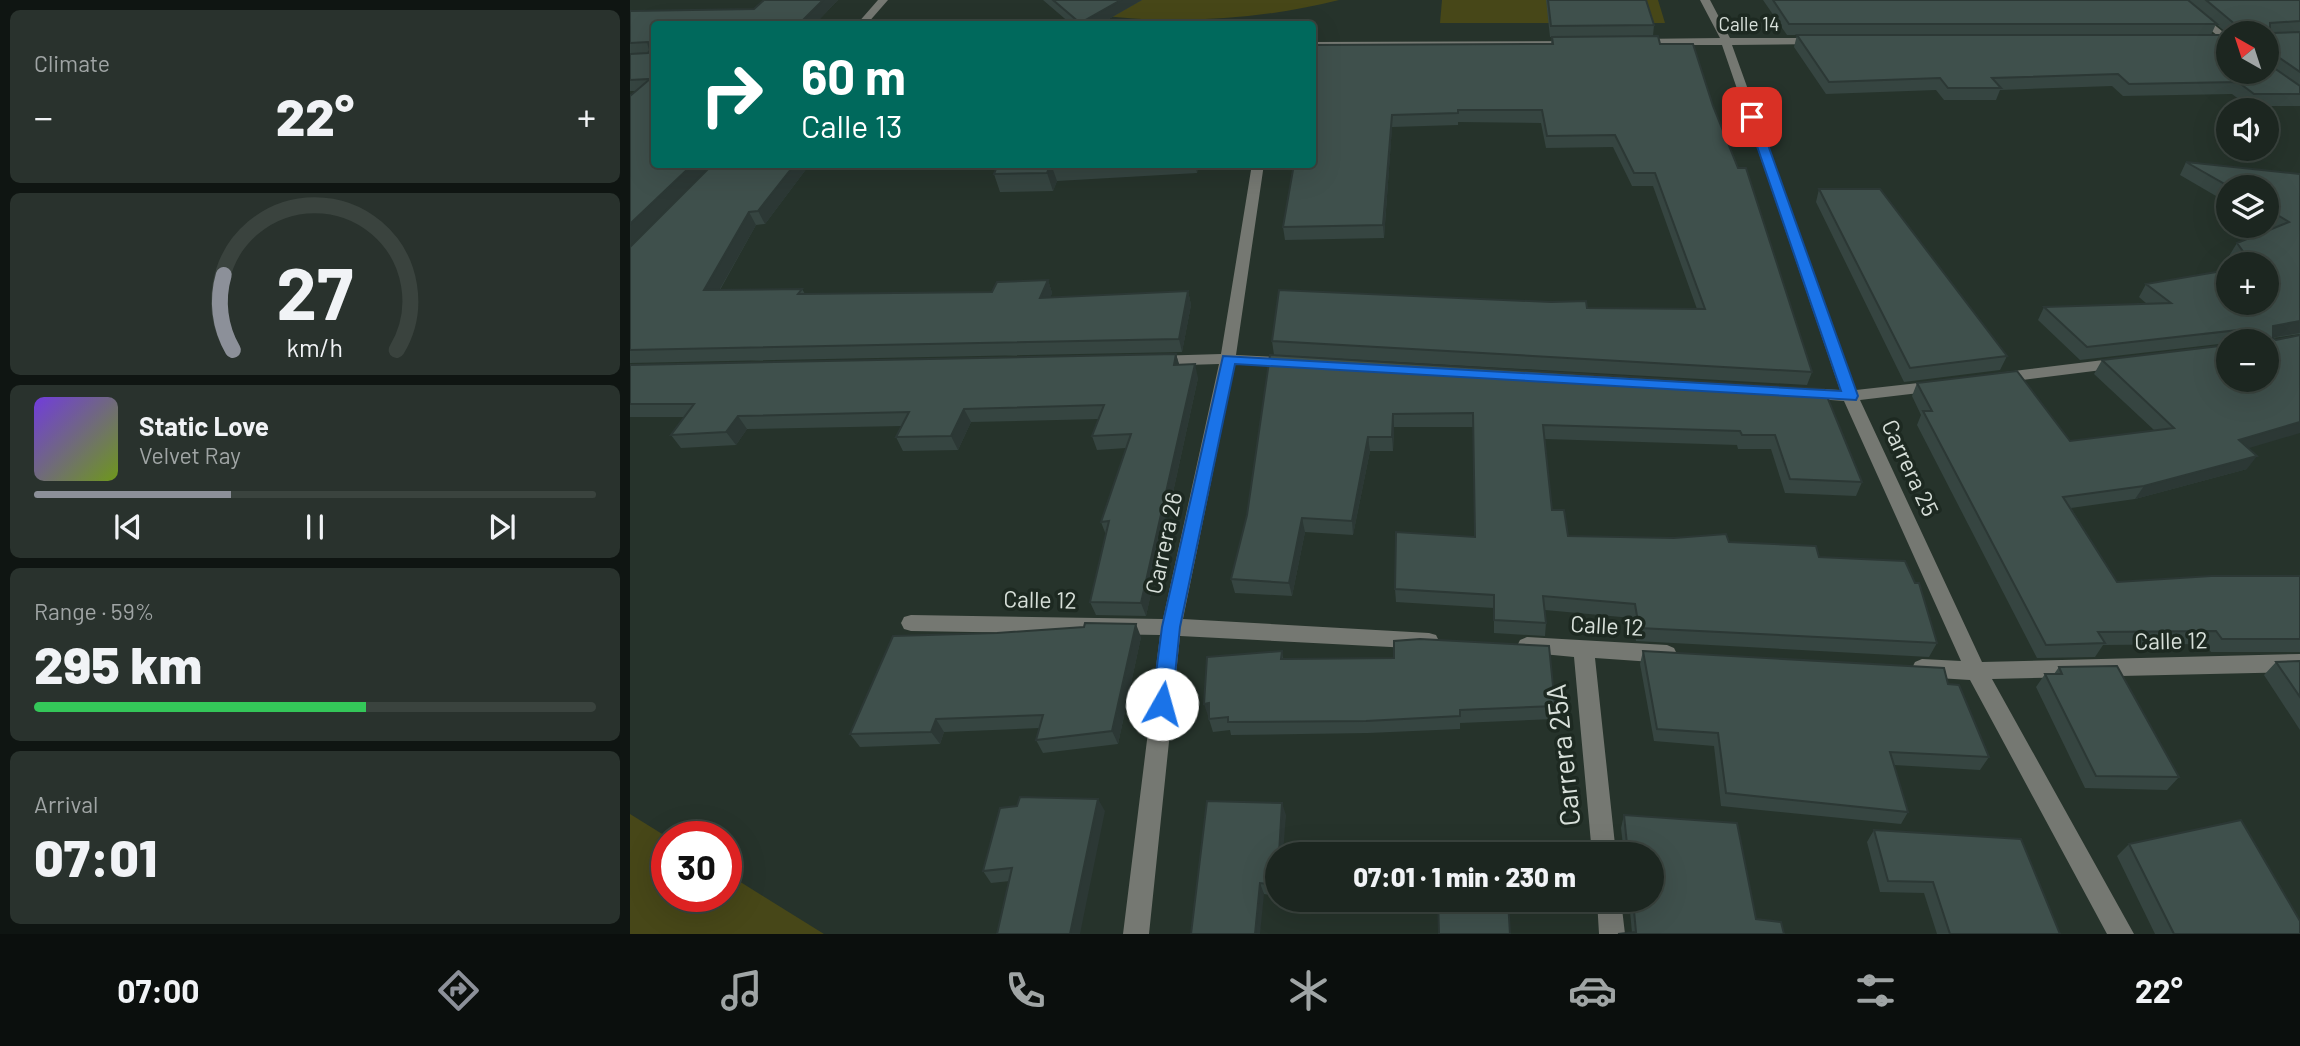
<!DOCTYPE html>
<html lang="en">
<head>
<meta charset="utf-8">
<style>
	:root { --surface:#1c2620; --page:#29322d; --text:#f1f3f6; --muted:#a0a5a5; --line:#3a433e; --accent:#8c9099 }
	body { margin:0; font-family:Barlow,sans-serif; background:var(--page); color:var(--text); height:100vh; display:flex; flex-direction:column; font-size:26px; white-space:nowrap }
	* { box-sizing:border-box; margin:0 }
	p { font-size:23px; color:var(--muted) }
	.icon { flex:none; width:38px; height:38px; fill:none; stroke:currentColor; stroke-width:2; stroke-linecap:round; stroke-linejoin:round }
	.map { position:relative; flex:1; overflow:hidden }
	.details { display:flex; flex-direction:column; gap:10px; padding:10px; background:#0f1512; width:630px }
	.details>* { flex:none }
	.top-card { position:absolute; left:21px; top:21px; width:665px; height:147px; border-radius:7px; box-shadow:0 7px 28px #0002,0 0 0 2px var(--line); background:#00695c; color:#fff; overflow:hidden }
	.needle { width:46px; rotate:321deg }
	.tools { position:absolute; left:1586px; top:21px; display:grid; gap:14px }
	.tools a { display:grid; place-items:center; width:63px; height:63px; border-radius:50%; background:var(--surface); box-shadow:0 7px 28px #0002,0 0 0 2px var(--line); font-size:35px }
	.speed { position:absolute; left:21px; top:821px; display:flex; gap:14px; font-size:35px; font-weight:700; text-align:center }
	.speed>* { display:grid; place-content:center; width:91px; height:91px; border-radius:50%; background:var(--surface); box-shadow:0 7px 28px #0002,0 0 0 2px var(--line); line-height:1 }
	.speed .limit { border:10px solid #d22; background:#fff; color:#111 }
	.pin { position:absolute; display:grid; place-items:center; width:60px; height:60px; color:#fff; margin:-30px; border-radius:14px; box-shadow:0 4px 10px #0006 }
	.me { position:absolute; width:77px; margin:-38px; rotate:7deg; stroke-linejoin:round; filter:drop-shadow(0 0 5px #0008) }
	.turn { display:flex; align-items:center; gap:24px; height:147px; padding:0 35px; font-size:32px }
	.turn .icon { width:91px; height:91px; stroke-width:2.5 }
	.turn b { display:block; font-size:49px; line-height:60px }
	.big { font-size:52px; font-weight:800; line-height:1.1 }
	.details .tile { flex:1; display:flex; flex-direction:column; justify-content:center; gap:10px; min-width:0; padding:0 24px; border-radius:10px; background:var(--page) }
	.details .dial { align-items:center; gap:0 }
	.dial svg { height:182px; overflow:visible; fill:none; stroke:var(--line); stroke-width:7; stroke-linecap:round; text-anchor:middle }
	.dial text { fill:var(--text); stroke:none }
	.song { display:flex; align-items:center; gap:21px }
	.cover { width:84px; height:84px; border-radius:10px; background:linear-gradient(135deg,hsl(260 70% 55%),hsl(80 70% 35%)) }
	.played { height:7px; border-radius:4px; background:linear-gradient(90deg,var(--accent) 35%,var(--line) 35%) }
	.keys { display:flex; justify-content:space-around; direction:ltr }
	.heat { display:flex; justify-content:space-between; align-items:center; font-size:38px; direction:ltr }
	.charge { height:10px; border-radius:5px; background:linear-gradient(90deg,#34c759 59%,var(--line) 0) }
	.trip { position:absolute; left:635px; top:842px; width:399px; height:70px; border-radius:35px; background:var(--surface); box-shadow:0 7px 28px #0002,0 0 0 2px var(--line); font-weight:800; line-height:70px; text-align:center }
	.tabs { display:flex; height:112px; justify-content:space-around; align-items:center; background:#0b0f0d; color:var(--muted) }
	.tabs .icon { width:49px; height:49px }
	.tabs .current { color:var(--accent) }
	.tabs b { font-size:32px; color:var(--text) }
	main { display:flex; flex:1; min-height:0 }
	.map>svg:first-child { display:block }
</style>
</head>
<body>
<main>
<section class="details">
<div class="tile"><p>Climate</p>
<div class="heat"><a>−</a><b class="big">22°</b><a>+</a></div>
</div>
<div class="tile dial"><svg viewBox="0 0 100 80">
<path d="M14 69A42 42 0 1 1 86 69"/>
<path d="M14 69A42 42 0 0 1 10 36" stroke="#8c9099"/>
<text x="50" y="56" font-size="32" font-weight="700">27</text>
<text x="50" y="72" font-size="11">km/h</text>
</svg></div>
<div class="tile">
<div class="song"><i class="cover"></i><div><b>Static Love</b><p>Velvet Ray</p></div></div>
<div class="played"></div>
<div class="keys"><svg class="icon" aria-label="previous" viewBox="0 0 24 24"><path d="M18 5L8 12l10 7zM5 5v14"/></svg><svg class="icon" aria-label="pause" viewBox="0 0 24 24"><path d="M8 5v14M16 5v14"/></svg><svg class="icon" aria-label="next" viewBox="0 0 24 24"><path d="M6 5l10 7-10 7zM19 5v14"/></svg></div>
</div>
<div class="tile"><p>Range · 59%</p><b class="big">295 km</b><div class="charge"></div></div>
<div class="tile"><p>Arrival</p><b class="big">07:01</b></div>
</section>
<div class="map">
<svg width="1670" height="934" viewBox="0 0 1670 934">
	<rect width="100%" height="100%" fill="#26332b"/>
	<!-- green -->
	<path fill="#474718" d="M418,0H709C638,18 559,24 485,17C463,15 440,6 418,0Z
		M812,0H1028L1035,23H810Z
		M0,814L37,837V896H96V873L194,934H0Z"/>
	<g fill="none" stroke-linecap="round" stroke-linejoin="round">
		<!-- minor -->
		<path fill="#757872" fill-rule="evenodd" d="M248,0H258L237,24H227Z
			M1070,0H1080L1100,38H1188L1193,41L1188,44L1102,45L1226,390L1306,381L1314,386L1306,391L1230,400L1352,662L1670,654V672L1362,679L1504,934H1477L1340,680L1292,677L1285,674L1282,668L1285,662L1292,659L1331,661L1214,401L1174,398L1166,393L1174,388L1210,390L1092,45H1006L1001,42L1006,39L1090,38Z
			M1543,0H1554L1598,36V44Z
			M947,41L948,43L943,46L682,48V42Z
			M622,164H634L606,355L664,358L672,363L664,368L605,364L553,619L799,633L806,635L809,641L806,647L799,649L550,636L519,934H493L530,635L281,631L274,629L271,623L274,617L281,615L533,619L589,364L524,366L516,361L524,356L591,354Z
			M1490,358L1496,359L1498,363L1496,367L1368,383L1360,378L1368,373Z
			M897,637L1037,645L1044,648L1047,654L1044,660L1037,663L965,658L986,854H962L944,657L890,652L887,646L890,640Z
			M967,900H991L995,934H969Z"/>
	</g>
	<!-- wall -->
	<path fill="#364541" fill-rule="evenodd" d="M134,0H208L185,24H24V164H180L135,224L126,225L90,290L172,289L175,294L362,292L367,282L418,280L422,293L420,298L558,291L561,305L552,352L0,363V247L82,165L0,245V96L6,91H0V11L124,9Z
		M413,0H512L470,24H441Z
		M916,0H1016L1024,25L1023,36L1083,106L1182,372L1177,385L644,355L642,341L957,308L1067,309L1023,186H1002L983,147L916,148L911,123L828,122V125L762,127L754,238L655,240L653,227L682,53L921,44L922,37H920Z
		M1133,0H1670V106H1618L1602,94L1493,96L1482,86L1370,90L1366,100H1314L1306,90L1196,94L1164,47L1167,35H1157ZM1586,24L1598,34L1636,33L1581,35Z
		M1556,162L1670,174V334L1643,338L1618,448L1617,469L1505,499L1441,508L1487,582L1670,576V652H1581L1575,644L1473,645L1465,657L1407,658L1287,425L1291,415L1282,396L1287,383L1440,441L1524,430L1464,374L1472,360L1636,341H1598V343L1450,360L1408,320L1414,307L1517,304L1509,297L1516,284L1636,264H1604L1599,256L1607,243L1642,229L1636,226V187H1598V203L1550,175Z
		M368,164H569L567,173L427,181L423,191L370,192L364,174Z
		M1189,189L1377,356L1370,370L1274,382L1186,202Z
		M546,354L549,365L568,378L516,616L466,615L460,602L476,535L471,522L496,448L467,450L462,436L469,419L341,422L328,450L273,451L266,437L272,426L117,429L106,445L51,448L41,435L54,417H0V365Z
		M640,355L1194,389L1232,482L1226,496L1155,493L1141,449H1108L1107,445L915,439L922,510L938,536L1099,542L1189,557L1307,643L1299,657L1006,641L1002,618L915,610L916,623L915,636L864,633V608L766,602L765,589L845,537L843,427H764L763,451H740L723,535L675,532L662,596L605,593L601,579L617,515Z
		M511,637L488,744L413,753L406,740L409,728L314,732L310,744L230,747L220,734Z
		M652,651L653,659L925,706L924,719L830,723V729L738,733L601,735L600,730L583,732L578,716Z
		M1013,651L1318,684L1359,757L1350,770L1264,765L1278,812L1271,824L1091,806L1084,746L1024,741L1010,664Z
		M1670,661V730L1634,675L1646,662Z
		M1429,667L1549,777L1537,790L1455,788L1406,687L1415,674H1424Z
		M577,801L656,815L648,854V896L634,894Z
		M475,811L380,881L361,883L353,871Z
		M994,815L1126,919L1002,933L999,900H1022V854H994L991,828Z
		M1244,830L1430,934H1307L1294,893L1250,892L1237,842Z
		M1499,844L1670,934H1525L1487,856Z"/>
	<!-- shaded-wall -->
	<path fill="#2c3835" d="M193,0H208L185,24H169Z
		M491,0H512L470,24H450V23Z
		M1644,54L1638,66H1636L1640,55Z
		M762,115V127L754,238L753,225Z
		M63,164H83L0,245V224Z
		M165,164H180L135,224L128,211Z
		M421,164L427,181L423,191L417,173Z
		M565,164H569L567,173Z
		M119,212L126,225L82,303L74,290Z
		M418,280L422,293L415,312L410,298Z
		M558,291L561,305L552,352L549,339Z
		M1670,321V333L1634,339L1643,326Z
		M546,354L550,367L544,365Z
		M565,364L568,378L516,616L511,603Z
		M334,409L341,422L328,450L321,436Z
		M763,414L764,427L763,451L762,437Z
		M108,416L117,429L106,445L96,432Z
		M1670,422V433L1599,454L1609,440Z
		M738,437L740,451L723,535L722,521Z
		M1627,456L1617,469L1505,499L1514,486Z
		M672,518L675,532L662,596L659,583Z
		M506,624L511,637L488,744L482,731Z
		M579,703L583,716H578L574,704Z
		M306,719L314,732L310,744L301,732Z
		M468,799L475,811L450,934H440Z
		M652,803L656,815L653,854H649Z
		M630,883L634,894L630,934H625Z"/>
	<!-- building -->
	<path fill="#3f504c" stroke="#2c3835" stroke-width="2" d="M134,0H193L169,24H24V164H63L0,224V96L20,79L0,80V54L18,53L20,50L18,42L0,43V11L124,9Z
		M423,0H491L450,23Z
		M918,0H1016L1024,25L921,26Z
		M1143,0H1558L1587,24H1159Z
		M1576,0H1670V21L1640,23V31L1642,33L1670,32V72L1644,54L1640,55L1637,63L1670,86V94H1624L1608,82L1499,84L1488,74L1362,78L1371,88H1318L1310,78L1199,82L1167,35H1598V72H1636V33H1604L1606,25Z
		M1028,36L1030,44H1063L1083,106L1108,168H1116L1182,372L642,341L649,290L921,302L956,301L957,308L1075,309L1025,173H1004L985,135L917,136L912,110H828V113L762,115L753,225L653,227L664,164H682V53L684,45L923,44L922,37Z
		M1556,162L1670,174V321L1643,326V338L1646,340L1670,335V422L1609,440L1627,456L1514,486L1433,497L1487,582L1581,576H1670V639H1592L1586,631L1468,632L1475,643L1416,645L1293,411H1302L1287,383L1387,371L1440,441L1544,428L1472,360L1598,345V380H1636V341H1608L1609,330L1457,347L1414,307L1541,303L1516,284L1598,270V303H1636V264H1622L1607,243L1659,222L1636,208V187H1600Z
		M83,164H165L128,211L119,212L74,290L172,289L168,294L362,292L367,282L418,280L410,298L558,291L549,339L0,350V247Z
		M368,164H421L417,173L364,174Z
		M1189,189H1250L1377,356L1280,368Z
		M546,354L544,365L565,364L511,603L460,602L479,521L471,522L501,434L462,436L474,405L334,409L321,436L266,437L279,412L108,416L96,432L41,435L64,404H0V365Z
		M640,355L1194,389L1232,482L1160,479L1145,435H1112L1110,431L913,425L922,510H934L938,536L1044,538L1096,534L1099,542L1186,546L1189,557L1275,561L1285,583H1289L1307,643L1009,628L1005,604L913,596L916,623L864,620V595L765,589L766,532L845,537L843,413L763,414L762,437H738L722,521L672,518L659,583L601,579L617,515Z
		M455,623L506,624L482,731L406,740L413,715L306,719L301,732L220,734L263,636L367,633L454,627Z
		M790,639L919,646L925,706L830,710V716L736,721L598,722V717L579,719V703L574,704L577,657L652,651L651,659L764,658V641Z
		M1013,651L1314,668L1318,684L1329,685L1359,757L1260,752L1278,812L1096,793L1088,733L1027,729Z
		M1670,661V697L1646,662Z
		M1487,666L1549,777L1466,776L1415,674H1432L1429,667Z
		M390,797L468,799L440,934H367L382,868L353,871L370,808L387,806Z
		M577,801L652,803L649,854H648L647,885L630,883L625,934H561Z
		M994,815L1107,823L1126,919L1151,922L1154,934H988L1006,932L1003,900H1022V854H998Z
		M1611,820L1670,921V934H1544L1499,844Z
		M1244,830L1391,839L1430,934H1320L1303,882L1258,881Z
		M874,850L875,854H807V852Z
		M808,900H878L880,934H809Z"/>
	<!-- route -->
	<path fill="#1a73e8" stroke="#114b97" stroke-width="2" d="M1122,114L1128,117L1228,396L1226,400L605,364L550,627L542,704L539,710L532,712L525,710L522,704L532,627L593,356L1211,391L1117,117Z"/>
	<g text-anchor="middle" stroke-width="7" stroke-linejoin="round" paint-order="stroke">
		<!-- far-street labels -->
		<g font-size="19" fill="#d8e0da" stroke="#1d2921">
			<text x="1119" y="31">Calle 14</text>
		</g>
		<!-- street labels -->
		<g font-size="23" fill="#d8e0da" stroke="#1d2921">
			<text transform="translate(1280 468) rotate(65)" y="8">Carrera 25</text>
			<text transform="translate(534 543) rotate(-78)" y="8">Carrera 26</text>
			<text transform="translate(410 600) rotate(1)" y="8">Calle 12</text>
			<text transform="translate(977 626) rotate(3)" y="8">Calle 12</text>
			<text transform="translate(1541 641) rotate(-1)" y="8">Calle 12</text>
		</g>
		<!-- near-street labels -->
		<g font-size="28" fill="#d8e0da" stroke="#1d2921">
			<text transform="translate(933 755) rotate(-96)" y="10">Carrera 25A</text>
		</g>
	</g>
</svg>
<div class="tools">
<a><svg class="needle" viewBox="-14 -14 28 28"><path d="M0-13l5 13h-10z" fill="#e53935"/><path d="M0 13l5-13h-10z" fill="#a0a5a5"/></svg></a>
<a><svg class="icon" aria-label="sound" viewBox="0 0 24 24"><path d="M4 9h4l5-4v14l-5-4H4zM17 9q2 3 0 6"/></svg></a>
<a><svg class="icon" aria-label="layers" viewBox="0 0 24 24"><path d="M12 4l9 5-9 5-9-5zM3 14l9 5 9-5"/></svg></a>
<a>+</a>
<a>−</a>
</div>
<div class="speed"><div class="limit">30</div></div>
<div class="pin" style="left:1122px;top:117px;background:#d93025"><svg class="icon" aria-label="arrive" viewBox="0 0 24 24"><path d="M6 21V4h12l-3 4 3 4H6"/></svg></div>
<svg class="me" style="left:532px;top:704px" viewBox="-20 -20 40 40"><circle r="19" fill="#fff"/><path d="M0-13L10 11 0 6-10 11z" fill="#1a73e8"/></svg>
<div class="trip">07:01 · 1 min · 230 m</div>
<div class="top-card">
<div class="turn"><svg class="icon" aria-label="right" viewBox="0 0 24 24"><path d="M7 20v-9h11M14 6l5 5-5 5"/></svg><div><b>60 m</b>Calle 13</div></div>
</div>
</div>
</main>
<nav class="tabs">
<b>07:00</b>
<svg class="icon current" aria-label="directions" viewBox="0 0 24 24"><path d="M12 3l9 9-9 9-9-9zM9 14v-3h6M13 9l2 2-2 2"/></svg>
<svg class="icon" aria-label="music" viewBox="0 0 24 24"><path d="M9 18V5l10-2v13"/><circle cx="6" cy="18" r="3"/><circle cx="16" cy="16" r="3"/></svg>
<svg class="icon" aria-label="phone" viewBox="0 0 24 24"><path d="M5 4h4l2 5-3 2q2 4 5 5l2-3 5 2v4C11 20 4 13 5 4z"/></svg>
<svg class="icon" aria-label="climate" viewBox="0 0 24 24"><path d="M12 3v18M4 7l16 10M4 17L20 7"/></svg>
<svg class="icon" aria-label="car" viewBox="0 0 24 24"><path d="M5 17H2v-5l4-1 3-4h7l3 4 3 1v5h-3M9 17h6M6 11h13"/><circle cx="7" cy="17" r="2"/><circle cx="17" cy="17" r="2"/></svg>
<svg class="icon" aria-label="filters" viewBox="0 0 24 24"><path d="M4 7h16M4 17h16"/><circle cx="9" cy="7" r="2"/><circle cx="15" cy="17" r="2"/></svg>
<b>22°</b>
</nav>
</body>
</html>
